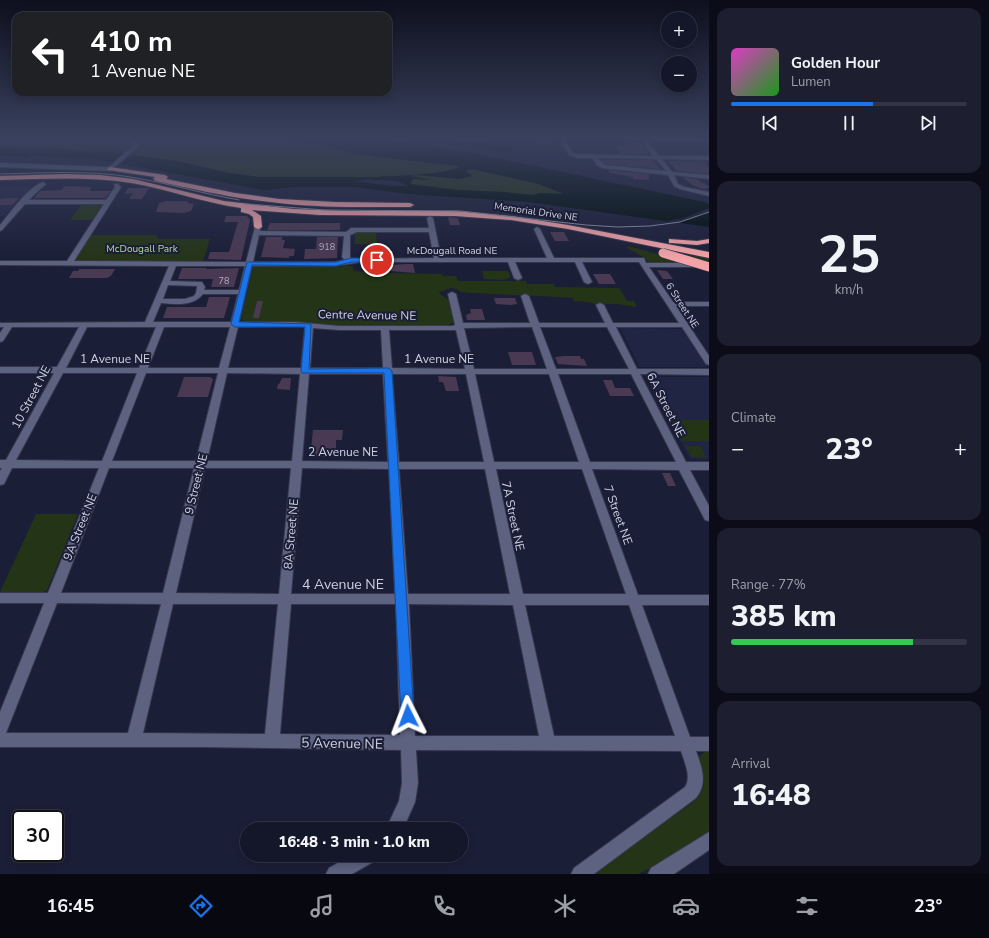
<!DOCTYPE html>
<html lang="en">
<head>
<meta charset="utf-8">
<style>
	:root { --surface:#141629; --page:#1d1f31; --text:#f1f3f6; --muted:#9d9fa8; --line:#333546; --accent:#1a73e8 }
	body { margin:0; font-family:"Nunito Sans",sans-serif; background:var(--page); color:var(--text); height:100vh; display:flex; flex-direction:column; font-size:15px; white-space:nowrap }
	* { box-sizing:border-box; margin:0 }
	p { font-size:13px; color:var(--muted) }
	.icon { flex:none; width:22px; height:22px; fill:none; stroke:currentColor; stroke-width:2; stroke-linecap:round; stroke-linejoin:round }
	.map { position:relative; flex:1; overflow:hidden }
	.sheet { display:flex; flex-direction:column; gap:8px; padding:8px; background:#0b0c17; width:280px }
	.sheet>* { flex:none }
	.hud { position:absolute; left:12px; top:12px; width:380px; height:84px; border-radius:12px; box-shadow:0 2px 10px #0003,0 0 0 1px var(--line); background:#202124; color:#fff; overflow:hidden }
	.fabs { position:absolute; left:661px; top:12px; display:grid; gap:8px }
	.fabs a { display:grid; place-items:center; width:36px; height:36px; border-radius:50%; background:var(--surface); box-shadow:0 2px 10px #0003,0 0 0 1px var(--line); font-size:20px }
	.speed { position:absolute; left:12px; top:810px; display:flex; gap:8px; font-size:20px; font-weight:700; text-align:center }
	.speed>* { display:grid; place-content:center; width:52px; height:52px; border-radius:50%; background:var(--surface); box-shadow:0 2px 10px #0003,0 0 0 1px var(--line); line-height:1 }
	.speed .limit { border:2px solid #111; border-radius:6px; background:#fff; color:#111 }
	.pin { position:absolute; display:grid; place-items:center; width:34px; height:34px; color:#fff; margin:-17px; border:2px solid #fff; border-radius:50%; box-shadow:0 1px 4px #0007 }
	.me { position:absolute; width:44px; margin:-22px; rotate:357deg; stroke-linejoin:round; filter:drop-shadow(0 0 3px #0008) }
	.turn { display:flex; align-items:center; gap:14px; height:84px; padding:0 12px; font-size:18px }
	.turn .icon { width:52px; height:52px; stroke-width:2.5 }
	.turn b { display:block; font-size:28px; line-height:34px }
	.big { font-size:30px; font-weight:800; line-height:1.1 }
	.sheet .tile { flex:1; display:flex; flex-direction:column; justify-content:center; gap:6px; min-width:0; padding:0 14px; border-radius:12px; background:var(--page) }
	.sheet .dial { align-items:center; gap:0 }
	.dial b { font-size:52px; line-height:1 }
	.song { display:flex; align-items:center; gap:12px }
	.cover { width:48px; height:48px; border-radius:6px; background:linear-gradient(135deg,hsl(310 70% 55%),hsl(120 70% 35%)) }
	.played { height:4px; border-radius:2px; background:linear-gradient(90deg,var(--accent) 60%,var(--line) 60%) }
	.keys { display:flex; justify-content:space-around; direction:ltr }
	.heat { display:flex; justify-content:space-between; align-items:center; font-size:22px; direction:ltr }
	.charge { height:6px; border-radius:3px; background:linear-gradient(90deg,#34c759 77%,var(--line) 0) }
	.trip { position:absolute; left:240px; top:822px; width:228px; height:40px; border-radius:20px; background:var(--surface); box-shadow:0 2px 10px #0003,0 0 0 1px var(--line); font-weight:800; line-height:40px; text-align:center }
	.tabs { display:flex; height:64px; justify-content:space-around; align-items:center; background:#080910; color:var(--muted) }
	.tabs .icon { width:28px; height:28px }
	.tabs .current { color:var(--accent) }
	.tabs b { font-size:18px; color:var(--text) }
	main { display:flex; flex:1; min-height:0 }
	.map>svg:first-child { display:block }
</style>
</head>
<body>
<main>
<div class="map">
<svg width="709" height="874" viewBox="0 0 709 874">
	<rect width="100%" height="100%" fill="#1b1e37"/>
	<!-- built -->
	<path fill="#212544" d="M0,186H32L5,216H0Z
		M620,328L682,329L707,367H640Z
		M646,377H709V459H690Z"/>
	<!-- green -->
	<path fill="#243417" d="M0,137H117L126,139L131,143L126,149H78L0,144Z
		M131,137H186L183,142H192L187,140L192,138L208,137H250L295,140L319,144L361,155L457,166L539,184L565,194L548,193L533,195L504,192L458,190L413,185L393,179L378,177H259L224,172L187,163L132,155L141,145L140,141Z
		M394,137H554L555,139L506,142L467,139L443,143Z
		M545,140L547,143H550L549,140H554L560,147H558L560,150H547L549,148H542L541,145L536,141Z
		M82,204L100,203L102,205L92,220H70Z
		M355,233H376L377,244H355Z
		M91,235H156L159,239H210L203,261H74Z
		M628,246L661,255L666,251L709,258V264L650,263L645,258L627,248Z
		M256,265L341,267L348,265L353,267V271L389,273L442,274L443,276H456L458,281H526L527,284H554L555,287L619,288L627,301H634L637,307L616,304H595L589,302L573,301V298C535,295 498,295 460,292L459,290L451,288L439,292L440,294L449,300L454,322L448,325H332L297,322L245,321L241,319L253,267Z
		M482,271H508L511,277L504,280L484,279Z
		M670,420H709V441H681Z
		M685,446H700L706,457H692Z
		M36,514H78L47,590L43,592H0Z
		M709,751V833L664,862L638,874H593L697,799C700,794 703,789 704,783C705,770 689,755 709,751Z"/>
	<!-- water -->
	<path fill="#000e0e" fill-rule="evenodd" d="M250,137H369L473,153L704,202L709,204V227L528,202L408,194L355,187H295L264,190L93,159L29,156L22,160L26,157L0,156V146L118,153L178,161L224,172L259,177H378C385,175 390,176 397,176C411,175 448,173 459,167V166L355,154L319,144L295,140ZM472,169L539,184L564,194L539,193L533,195L504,192L458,190L410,184L413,179L433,180L411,176L416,175L459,179L468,177L472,176L471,174L466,172L468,170ZM362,179L397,181L408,186H392L354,181L365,180Z
		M463,142C474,141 485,144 495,145C502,147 508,143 513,148L512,151L502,152L466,145H455Z"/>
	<!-- pier -->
	<path fill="#1b1e37" d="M709,208V213L688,220L674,223L662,222L684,218Z"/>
	<!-- building -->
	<path fill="#493952" d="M640,141L649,154H621L616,147Z
		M601,160H654L660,169L606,164Z
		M668,161H704L709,167V174L677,171Z
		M608,170L649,174V180L633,179V177L610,173Z
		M682,177L696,179L709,186V188L703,189L694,186Z
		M65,186L91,187L90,191H111L105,198H34L40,191L61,190Z
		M128,188H149L142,199H129L133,193L125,194Z
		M8,198H19L12,205H0V199Z
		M166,201H187L188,203L194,204L191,211L184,213L156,212L159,203Z
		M226,216H247L250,220L241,260L208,259L210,252H229L238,222H224Z
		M450,217L458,218L460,225H450L448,218Z
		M270,223H340V229L339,230H267Z
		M550,232H564L569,241H555Z
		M266,237H282V240H285L283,248L295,249L294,256H289V258L261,257Z
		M317,237H338L337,258L304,259L305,249H316Z
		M408,264H413L415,273L390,271L389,265Z
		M182,268H207L206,269L239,268L234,287H211L213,279H178Z
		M79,269H115L111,276L107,278H69L73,271H78Z
		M657,270L667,271L673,279H663Z
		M593,274H610L616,284H599Z
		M209,297H230L224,318H163L167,307H206Z
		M494,298H515L517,304L511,305L496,304Z
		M257,301H263L259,318H253Z
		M470,309H482L485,320H467L466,315L471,313Z
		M508,352H532L536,365H512Z
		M564,356H580L581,359H584L587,366L558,364L555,357Z
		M438,376L456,377L459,391H446L443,382H439Z
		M184,377H210L213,379L208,397H177Z
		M282,378H291L290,390L277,389L278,384H279Z
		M603,380H612L615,388H630L634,396H610Z
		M313,430H343L342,440H336V454L326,458L322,456L320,458L314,455L315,449H311Z
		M662,473H670L676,486H668Z"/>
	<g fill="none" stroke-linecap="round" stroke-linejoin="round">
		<!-- minor casing -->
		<g stroke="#36374c" stroke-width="2">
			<path id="minor" d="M120,137C129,137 134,138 139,146L110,171L0,167V163L109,167L133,146L131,142Z
				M558,137L709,138V142L647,140L659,156H709V160L662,159L672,172L709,175V179L674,175L678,184L684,187L709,192V196L680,189L674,186L668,175L602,168L597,165L592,158H578L569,155ZM564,139L641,140L653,156L578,154L573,153ZM597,158L656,159L666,171L605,165Z
				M43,182L46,184C40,189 34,194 29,200H106L115,187L114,184H118L121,187L74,261L246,262L255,227L258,225L261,227L260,231L346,232L351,228H429L427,218L430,216L433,218L441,258H547L534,229L537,227L540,229L554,258H644L646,263H704L705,265L701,267H649L673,302H709V306H676L709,356V365L706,364L682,327H616L637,369H709V375L640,374L686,462H709V470H690L709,506V521L705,520L679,470L592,469L638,595H709V605H642L690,737H709V751H696C702,768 708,783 696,798L594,874H571L574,868L685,787C692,777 684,761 681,751L416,750L418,783L415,802L403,829H386L399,801L402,783L401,750L202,747H0V712L44,603H0V593H48L99,468H12L4,484L0,485V471L2,468H0V460H6L54,373H0V367H57L79,327H12L3,341L0,342V333L4,327H0V323L145,322L169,266L0,265V261H67L104,204H25L2,230L0,231V225C11,212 27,188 43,182ZM357,232H429L434,258L352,259L350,257V235ZM259,235L344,236L342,257L345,260L335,262H253ZM361,262H508L514,278L518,280L522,278L515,262H575L584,282L588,284L592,282L582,262H639L679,323H613L604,305L600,303L596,305L605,323H539L529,296L525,294L521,296L530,323H463L456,294L452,292L448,294L455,325L452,326H339L295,322H239L252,266H335ZM176,266H245L239,290H204L205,287L202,282L170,281ZM168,285L197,286V287L196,293L194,296L185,299H163ZM203,294H238L231,322H153L161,303C175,304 193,307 203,294ZM295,326L305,327L301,368H228L238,327ZM87,327H156L139,368H66ZM164,327H230L219,368H148ZM532,327L547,369H474L464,328ZM540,327H607L629,369H556ZM313,328L339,330H381L383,368H310ZM389,330H456L465,369L392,368ZM63,373H137L102,461L16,460ZM146,373H218L196,461H112ZM227,373L300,374L292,461H207ZM309,374H383L388,462L302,461ZM392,374H466L484,462H399ZM475,374H549L579,462H494ZM558,374H631L676,462H590ZM109,468H194L163,593H61ZM205,468H291L279,594L176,593ZM302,468L389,469L395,594H291ZM399,469H485L510,594H408ZM496,469H582L626,594H523ZM57,603L161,604L128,733H6ZM173,604H278L265,734L143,733ZM291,604H396L400,735L280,734ZM409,604L513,605L539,736H415ZM525,605H629L675,736H554Z
				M709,832V850L674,874H648L651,868Z
				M352,855H377L375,861L352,874H326L329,868Z"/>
		</g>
		<!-- highway casing -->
		<g stroke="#36374c" stroke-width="2">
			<path id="highway" d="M110,167L165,175L168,177L166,179L235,193L279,199L335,202L410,203L414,205L410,207C366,207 322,208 279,203C237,199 197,190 156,181L153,179L155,177L108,170L107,169Z
				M66,174L100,175L133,179L224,201L294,209L347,211H455L511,216L568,225L709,252V258L568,229L511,220L455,216L320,215L252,210L261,216L262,227L258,229L254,227L253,217L249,214L241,212V208C204,203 168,189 131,183C88,176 44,179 0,180V176Z
				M669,239L697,241L709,239V243L697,245L672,243H669Z"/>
		</g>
		<!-- minor -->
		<use href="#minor" fill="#5c627f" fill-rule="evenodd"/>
		<!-- highway -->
		<use href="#highway" fill="#f3a3a8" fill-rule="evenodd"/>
		<!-- tram -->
		<path stroke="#8b8ea2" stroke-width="1" d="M0,174C44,173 88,170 131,177C168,183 203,194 239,200
			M246,204L325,210L460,211L586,225L618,227L650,226L680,222L709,212"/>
		<!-- highway-bridge casing -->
		<g stroke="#36374c" stroke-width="10" stroke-linecap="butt">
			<path id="highway-bridge" d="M663,253L709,267"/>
		</g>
		<!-- highway-bridge -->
		<use href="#highway-bridge" stroke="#f3a3a8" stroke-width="9"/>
	</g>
	<!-- sky -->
	<linearGradient id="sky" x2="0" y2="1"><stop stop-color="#0f101e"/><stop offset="0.53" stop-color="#39415e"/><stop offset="1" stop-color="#39415e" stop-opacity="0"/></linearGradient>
	<rect width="709" height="260" fill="url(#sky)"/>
	<!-- route -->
	<path fill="#1a73e8" stroke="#114b97" d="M352,258H377L380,260L377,262H352L335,266L252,265L239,322L311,324L309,369L388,368L392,371L414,716L412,721L408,722L403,721L401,716L384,373H302L301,371L305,327H235L231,324L247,262H335Z"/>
	<g text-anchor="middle" stroke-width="4" stroke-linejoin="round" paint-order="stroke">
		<!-- far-number labels -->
		<g font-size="9" fill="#adabbe">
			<text x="327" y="250">918</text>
			<text x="224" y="284">78</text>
		</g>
		<!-- far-street labels -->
		<g font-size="10" fill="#ced1e2" stroke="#1b1e37">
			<text transform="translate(536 211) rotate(8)" y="4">Memorial Drive NE</text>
			<text x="452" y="254">McDougall Road NE</text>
			<text transform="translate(683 305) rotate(57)" y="4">6 Street NE</text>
		</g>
		<!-- far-park labels -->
		<g font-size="10" fill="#b3d998" stroke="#1b1e37">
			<text x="142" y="252">McDougall Park</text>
		</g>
		<!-- street labels -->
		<g font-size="12" fill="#ced1e2" stroke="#1b1e37">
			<text transform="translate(367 315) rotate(1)" y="4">Centre Avenue NE</text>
			<text x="115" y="363">1 Avenue NE</text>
			<text x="439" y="363">1 Avenue NE</text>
			<text transform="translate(31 397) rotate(-62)" y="4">10 Street NE</text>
			<text transform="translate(666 405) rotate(63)" y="4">6A Street NE</text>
			<text x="343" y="456">2 Avenue NE</text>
			<text transform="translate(196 484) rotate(-76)" y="4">9 Street NE</text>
			<text transform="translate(618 515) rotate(70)" y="4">7 Street NE</text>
			<text transform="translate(513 516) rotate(78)" y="4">7A Street NE</text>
			<text transform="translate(80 527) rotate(-68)" y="4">9A Street NE</text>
			<text transform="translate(291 534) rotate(-85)" y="4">8A Street NE</text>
		</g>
		<!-- near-street labels -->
		<g font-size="14" fill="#ced1e2" stroke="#1b1e37">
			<text x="343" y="589">4 Avenue NE</text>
			<text transform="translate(342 743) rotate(1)" y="5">5 Avenue NE</text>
		</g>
	</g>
</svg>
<div class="fabs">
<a>+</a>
<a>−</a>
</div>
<div class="speed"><div class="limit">30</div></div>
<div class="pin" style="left:377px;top:260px;background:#d93025"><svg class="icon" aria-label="arrive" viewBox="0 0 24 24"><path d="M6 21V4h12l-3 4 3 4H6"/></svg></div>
<svg class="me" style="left:408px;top:716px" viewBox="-20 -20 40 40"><path d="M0-17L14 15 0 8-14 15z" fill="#1a73e8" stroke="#fff" stroke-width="4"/></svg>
<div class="trip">16:48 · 3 min · 1.0 km</div>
<div class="hud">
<div class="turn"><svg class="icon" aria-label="left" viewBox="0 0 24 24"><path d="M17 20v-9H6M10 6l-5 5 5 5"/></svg><div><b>410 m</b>1 Avenue NE</div></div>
</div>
</div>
<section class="sheet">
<div class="tile">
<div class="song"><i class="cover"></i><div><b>Golden Hour</b><p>Lumen</p></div></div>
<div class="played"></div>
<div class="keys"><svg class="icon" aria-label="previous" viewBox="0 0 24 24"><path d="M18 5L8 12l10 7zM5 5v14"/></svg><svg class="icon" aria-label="pause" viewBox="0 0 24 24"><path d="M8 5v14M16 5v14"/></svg><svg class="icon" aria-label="next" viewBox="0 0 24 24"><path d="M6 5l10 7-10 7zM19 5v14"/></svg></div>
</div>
<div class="tile dial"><b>25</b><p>km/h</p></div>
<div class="tile"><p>Climate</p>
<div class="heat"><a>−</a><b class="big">23°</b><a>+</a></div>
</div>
<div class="tile"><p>Range · 77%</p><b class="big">385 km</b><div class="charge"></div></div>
<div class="tile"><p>Arrival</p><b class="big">16:48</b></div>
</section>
</main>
<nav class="tabs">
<b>16:45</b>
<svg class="icon current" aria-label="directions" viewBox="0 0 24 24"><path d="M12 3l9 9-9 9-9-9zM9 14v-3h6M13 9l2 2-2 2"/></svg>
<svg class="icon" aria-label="music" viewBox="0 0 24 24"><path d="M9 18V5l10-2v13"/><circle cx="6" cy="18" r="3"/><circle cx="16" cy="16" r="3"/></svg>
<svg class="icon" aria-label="phone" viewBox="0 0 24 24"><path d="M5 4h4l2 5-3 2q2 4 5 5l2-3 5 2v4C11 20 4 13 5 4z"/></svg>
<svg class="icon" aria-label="climate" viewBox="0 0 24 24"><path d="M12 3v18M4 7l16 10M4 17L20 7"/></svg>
<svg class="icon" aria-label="car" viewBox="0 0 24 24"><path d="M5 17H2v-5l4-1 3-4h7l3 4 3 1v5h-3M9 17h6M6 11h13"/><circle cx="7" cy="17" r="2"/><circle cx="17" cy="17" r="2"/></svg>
<svg class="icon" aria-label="filters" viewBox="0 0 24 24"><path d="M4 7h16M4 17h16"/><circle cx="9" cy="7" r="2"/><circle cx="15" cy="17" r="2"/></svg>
<b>23°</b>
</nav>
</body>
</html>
